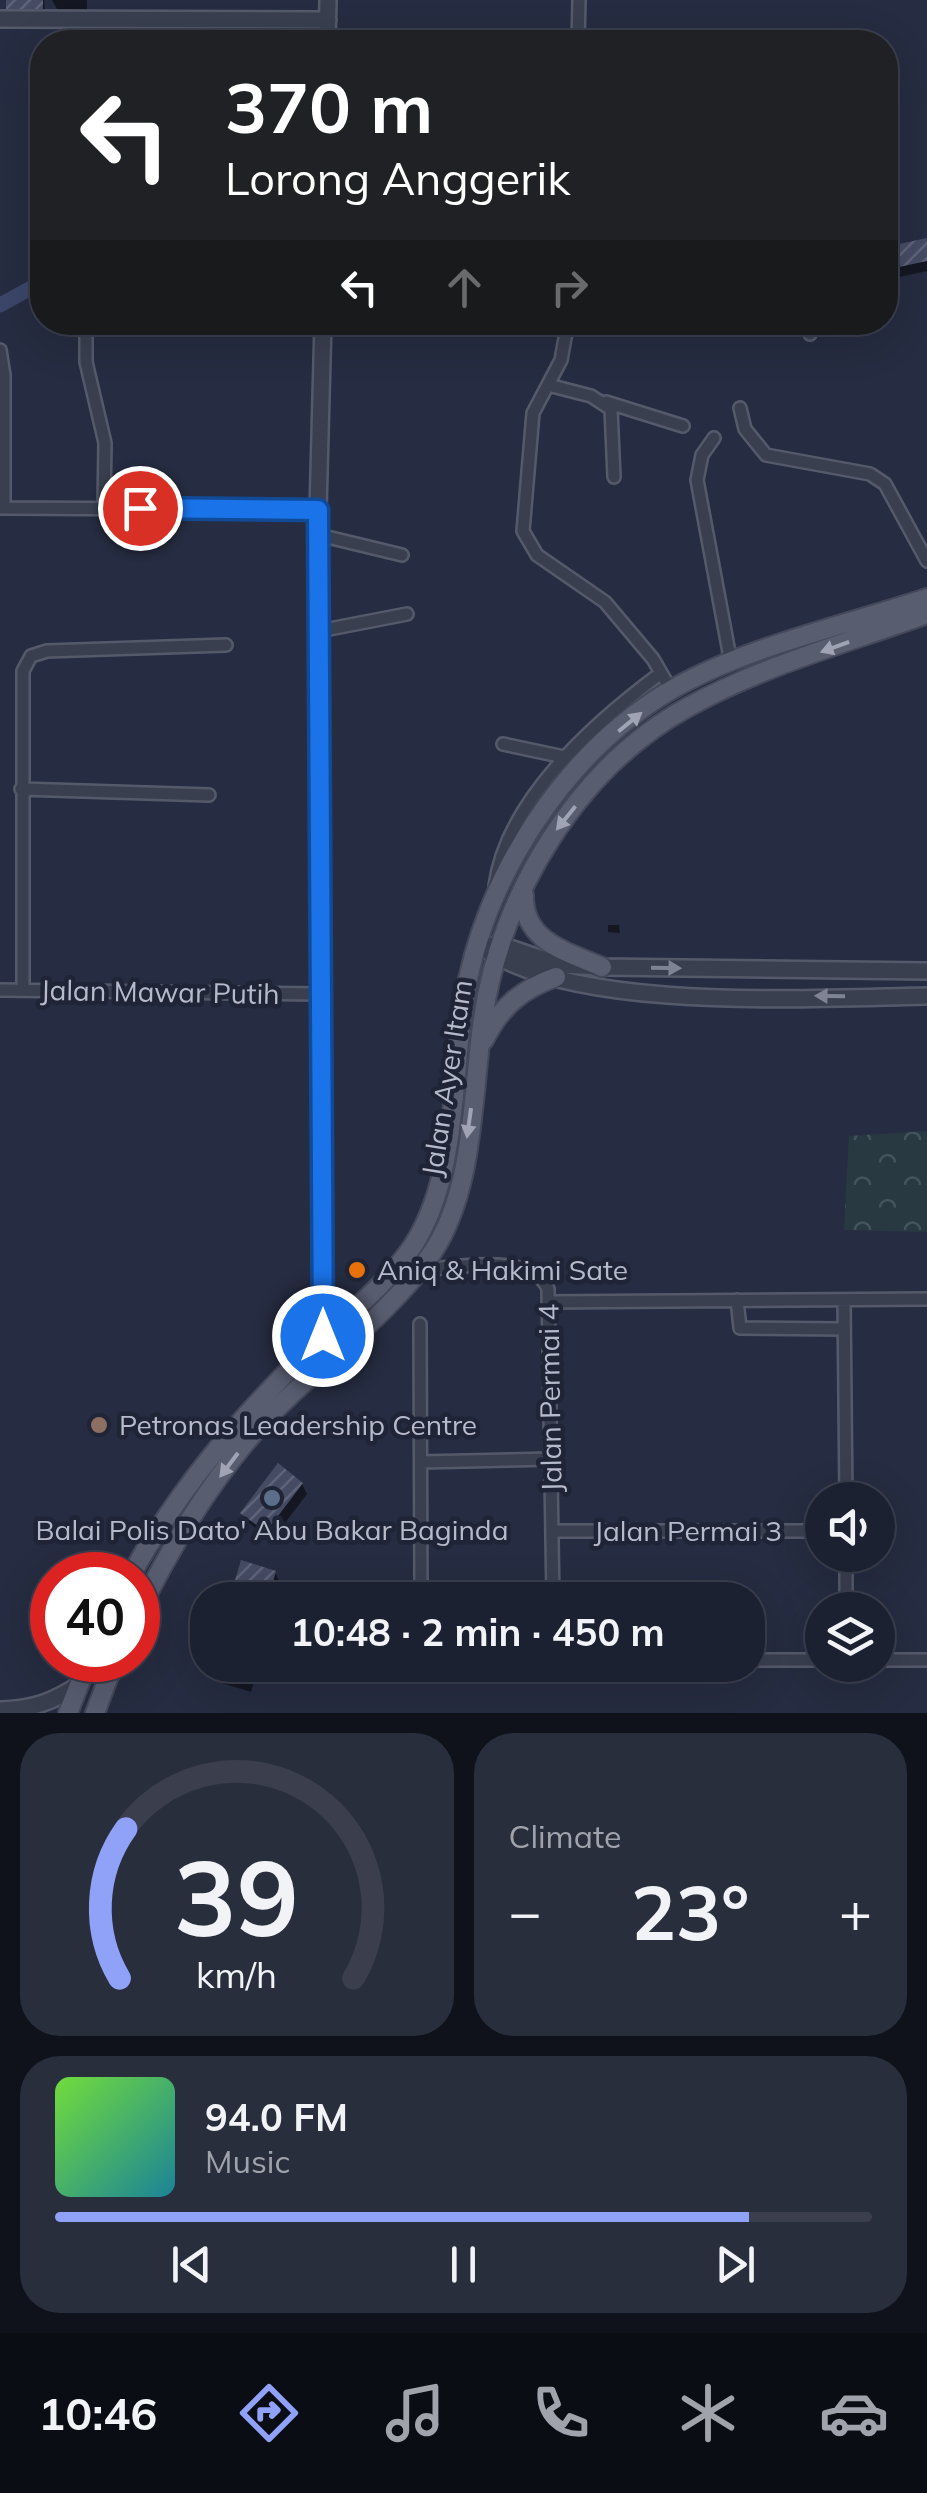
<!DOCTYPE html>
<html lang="en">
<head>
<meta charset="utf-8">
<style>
	:root { --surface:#1c2131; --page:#292e3d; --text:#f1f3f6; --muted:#a0a3ab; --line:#3a3e4d; --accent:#8fa2f8 }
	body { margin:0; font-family:Mulish,sans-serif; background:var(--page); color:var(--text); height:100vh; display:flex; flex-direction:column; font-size:38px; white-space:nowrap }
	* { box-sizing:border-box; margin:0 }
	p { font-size:32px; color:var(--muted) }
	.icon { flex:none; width:55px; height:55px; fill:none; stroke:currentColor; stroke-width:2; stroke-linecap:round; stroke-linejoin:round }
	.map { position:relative; height:1713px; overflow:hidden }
	.sheet { display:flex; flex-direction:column; gap:20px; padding:20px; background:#0f121b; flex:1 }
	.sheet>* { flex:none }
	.guide { position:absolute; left:30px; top:30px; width:868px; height:305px; border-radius:40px; box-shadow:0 10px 40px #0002,0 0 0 2px var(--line); background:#202124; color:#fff; overflow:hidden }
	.tools { position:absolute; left:805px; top:1482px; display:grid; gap:20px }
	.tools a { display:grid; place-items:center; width:90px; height:90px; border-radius:50%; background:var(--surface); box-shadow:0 10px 40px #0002,0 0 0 2px var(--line); font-size:50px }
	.speed { position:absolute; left:30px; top:1552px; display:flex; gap:20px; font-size:50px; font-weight:700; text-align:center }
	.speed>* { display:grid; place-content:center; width:130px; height:130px; border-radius:50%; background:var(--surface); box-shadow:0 10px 40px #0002,0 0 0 2px var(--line); line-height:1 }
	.speed .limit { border:15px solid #d22; background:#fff; color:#111 }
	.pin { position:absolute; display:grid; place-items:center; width:85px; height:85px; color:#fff; margin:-42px; border:5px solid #fff; border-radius:50%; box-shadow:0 2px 10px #0007 }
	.me { position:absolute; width:110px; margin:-55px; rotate:0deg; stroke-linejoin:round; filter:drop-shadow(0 0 8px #0008) }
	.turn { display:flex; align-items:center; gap:35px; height:210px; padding:0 30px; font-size:45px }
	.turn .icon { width:130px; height:130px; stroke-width:2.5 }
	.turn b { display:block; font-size:70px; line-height:85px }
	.lanes { display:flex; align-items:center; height:95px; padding:0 30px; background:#0003; justify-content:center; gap:50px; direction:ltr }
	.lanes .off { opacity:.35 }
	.big { font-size:75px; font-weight:700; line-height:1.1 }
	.sheet .widget { flex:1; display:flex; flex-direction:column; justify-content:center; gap:15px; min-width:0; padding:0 35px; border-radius:40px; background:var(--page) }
	.sheet .dial { align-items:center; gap:0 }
	.dial svg { height:260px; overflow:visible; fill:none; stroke:var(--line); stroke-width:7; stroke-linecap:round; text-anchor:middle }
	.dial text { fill:var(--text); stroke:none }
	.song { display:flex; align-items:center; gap:30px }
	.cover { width:120px; height:120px; border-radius:15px; background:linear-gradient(135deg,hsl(100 70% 55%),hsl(190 70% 35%)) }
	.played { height:10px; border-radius:5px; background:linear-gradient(90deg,var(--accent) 85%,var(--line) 85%) }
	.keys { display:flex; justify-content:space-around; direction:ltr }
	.heat { display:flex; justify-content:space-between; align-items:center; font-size:55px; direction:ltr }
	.sheet .tiles { flex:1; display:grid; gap:20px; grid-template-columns:1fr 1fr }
	.widget:last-child { grid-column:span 2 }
	.trip { position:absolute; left:190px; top:1582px; width:575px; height:100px; border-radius:40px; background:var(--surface); box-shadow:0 10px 40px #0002,0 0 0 2px var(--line); font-weight:700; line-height:100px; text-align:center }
	.tab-bar { display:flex; height:160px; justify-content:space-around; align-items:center; background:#0b0d14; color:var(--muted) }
	.tab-bar .icon { width:70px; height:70px }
	.tab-bar .on { color:var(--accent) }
	.tab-bar b { font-size:45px; color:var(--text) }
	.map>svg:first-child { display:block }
</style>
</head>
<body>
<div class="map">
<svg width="927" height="1713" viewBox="0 0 927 1713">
	<defs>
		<pattern id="forest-crowns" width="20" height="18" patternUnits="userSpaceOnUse" patternTransform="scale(2.5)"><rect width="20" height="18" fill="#283942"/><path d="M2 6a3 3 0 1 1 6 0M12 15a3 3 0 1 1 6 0" fill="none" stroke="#45545c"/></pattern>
		<pattern id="building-hatch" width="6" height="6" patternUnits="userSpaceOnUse" patternTransform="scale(2.5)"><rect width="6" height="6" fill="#454b63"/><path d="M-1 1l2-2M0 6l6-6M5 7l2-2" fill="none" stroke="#5e6378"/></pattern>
	</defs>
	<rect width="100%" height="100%" fill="#262c41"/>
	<!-- forest -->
	<path fill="url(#forest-crowns)" d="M927,1131V1232L844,1230L849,1136Z"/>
	<!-- shadow -->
	<path fill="#0007" d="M8,0H44L45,15H12Z
		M52,0H87V10L57,9Z
		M927,240V271L885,280V249Z
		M608,925H619L620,933L608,932Z
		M302,1484L307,1494L272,1540L249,1523L243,1513Z
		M275,1573L282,1586L278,1600H232Z
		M213,1665H259L251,1692L219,1682Z"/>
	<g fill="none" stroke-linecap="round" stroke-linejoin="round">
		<!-- canal -->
		<path stroke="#3b4669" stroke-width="15" d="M0,305L42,282"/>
	</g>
	<!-- building -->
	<path fill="url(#building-hatch)" d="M6,0H43V9L6,10Z
		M927,238V261L885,270V247Z
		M278,1463L303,1483L266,1532L240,1513Z
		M241,1560L276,1571L268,1600H229Z
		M210,1665H249L244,1680L209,1670Z"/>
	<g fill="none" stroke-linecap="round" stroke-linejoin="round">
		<!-- minor casing -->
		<g stroke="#555a6b" stroke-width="16">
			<path id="minor" d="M578,42L579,0
				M86,322V362L105,443L104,508
				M568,322L561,360L533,413L523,531L537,555L605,602L653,659L671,690
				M808,322L810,334
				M0,350L4,375V508
				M548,385L591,396L611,409L614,477
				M606,402L683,426
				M740,408L745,429L766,455L870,474L885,484L927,561
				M714,438L702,455L697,480L731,663
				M0,508L318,510
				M319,535L402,555
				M319,631L407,614
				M503,744L564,757
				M21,789L209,795
				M495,886C506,801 595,722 661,673
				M0,990L321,994
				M23,990V671L31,656L47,651L226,645
				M418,1271C451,1267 533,1252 548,1289L553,1600
				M737,1300L740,1328L844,1329
				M844,1300L846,1500
				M548,1302L927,1299
				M420,1324L421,1600
				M421,1462L551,1459
				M553,1531H822
				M846,1555V1610
				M748,1660H822
				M878,1660H927
				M422,1665V1668"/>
		</g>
		<!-- tertiary casing -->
		<g stroke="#555a6b" stroke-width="20">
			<path id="tertiary" d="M0,19L328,20
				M327,42L328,0
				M323,322L318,510L323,1336
				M481,946C571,1013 814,998 927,996
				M489,946L501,945L560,965L602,967L927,971
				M0,1710C33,1709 53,1702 80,1684"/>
		</g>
		<!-- primary casing -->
		<g stroke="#44485a" stroke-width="22">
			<path id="primary" d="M524,895C523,941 565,951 602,967
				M484,1040C501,1007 520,990 556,977
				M131,1575C177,1492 235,1423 303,1356C339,1321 386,1287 414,1244C457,1176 452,1078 464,1001C483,879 564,753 671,690C745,647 846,625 927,598
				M138,1613C170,1549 204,1491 251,1436C303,1375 389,1318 432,1253C475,1189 472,1093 483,1019C500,896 577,768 688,707C762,666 847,643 927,614
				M68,1713L89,1660
				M95,1713L115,1660"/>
		</g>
		<!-- minor -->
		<use href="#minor" stroke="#3a3f50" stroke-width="11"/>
		<!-- tertiary -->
		<use href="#tertiary" stroke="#3a3f50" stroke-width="15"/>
		<!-- primary -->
		<use href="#primary" stroke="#585d70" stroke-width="18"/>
	</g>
	<!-- one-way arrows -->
	<defs><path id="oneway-solid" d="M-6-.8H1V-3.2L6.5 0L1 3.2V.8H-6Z" transform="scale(2.5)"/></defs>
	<g fill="#9fa3b4">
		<use href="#oneway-solid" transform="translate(835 647) rotate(160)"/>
		<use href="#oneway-solid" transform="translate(630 722) rotate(-39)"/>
		<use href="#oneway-solid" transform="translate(566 818) rotate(129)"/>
		<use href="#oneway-solid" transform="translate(469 1123) rotate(98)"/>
		<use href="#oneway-solid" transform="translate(229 1465) rotate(127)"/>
	</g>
	<g fill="#7f8394">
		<use href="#oneway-solid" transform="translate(666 968) rotate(1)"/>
		<use href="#oneway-solid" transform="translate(830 996) rotate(-179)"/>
	</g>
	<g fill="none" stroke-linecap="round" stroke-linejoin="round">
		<!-- route casing -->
		<g stroke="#114b97" stroke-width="25">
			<path id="route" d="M140,508L318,510L323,1336"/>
		</g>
		<!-- route -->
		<use href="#route" stroke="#1a73e8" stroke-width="18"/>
	</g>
	<!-- markers -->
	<circle fill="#e8710a" stroke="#1f2436" stroke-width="4" cx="357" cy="1270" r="10"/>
	<circle fill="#8d6e63" stroke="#1f2436" stroke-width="4" cx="99" cy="1425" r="10"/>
	<circle fill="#5c6f8a" stroke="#1f2436" stroke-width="4" cx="272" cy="1498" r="10"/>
	<g text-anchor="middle" stroke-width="9" stroke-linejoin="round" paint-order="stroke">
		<!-- street labels -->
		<g font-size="28" fill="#b7bacb" stroke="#1f2436">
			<text transform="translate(160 992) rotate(1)" y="10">Jalan Mawar Putih</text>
			<text transform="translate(447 1078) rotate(-81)" y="10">Jalan Ayer Itam</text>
			<text transform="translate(550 1398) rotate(-91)" y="10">Jalan Permai 4</text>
			<text x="688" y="1541">Jalan Permai 3</text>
		</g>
		<!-- poi labels -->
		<g font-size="28" fill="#b7bacb" stroke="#1f2436" text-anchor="start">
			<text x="377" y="1280">Aniq &amp; Hakimi Sate</text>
			<text x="119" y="1435">Petronas Leadership Centre</text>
			<text x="272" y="1540" text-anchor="middle">Balai Polis Dato' Abu Bakar Baginda</text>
		</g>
	</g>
</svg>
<div class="tools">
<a><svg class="icon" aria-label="sound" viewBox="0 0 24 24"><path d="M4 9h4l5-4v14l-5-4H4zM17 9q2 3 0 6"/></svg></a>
<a><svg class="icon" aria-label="layers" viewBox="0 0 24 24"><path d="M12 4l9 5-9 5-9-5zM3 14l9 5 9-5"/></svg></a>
</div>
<div class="speed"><div class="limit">40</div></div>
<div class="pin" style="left:140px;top:508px;background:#d93025"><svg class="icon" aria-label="arrive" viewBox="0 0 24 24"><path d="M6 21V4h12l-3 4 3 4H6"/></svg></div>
<svg class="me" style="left:323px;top:1336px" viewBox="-20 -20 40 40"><circle r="17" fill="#1a73e8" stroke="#fff" stroke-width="3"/><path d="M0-11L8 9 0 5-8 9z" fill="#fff"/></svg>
<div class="trip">10:48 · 2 min · 450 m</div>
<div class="guide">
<div class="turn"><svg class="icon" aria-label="left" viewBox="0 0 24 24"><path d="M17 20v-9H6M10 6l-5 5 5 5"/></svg><div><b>370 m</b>Lorong Anggerik</div></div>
<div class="lanes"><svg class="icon" aria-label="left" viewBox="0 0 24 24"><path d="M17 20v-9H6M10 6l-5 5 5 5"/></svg><svg class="icon off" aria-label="ahead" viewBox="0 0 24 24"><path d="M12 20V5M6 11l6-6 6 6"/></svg><svg class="icon off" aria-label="right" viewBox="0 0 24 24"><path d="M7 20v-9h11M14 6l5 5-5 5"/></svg></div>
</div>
</div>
<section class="sheet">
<div class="tiles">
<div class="widget dial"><svg viewBox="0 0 100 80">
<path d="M14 69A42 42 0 1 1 86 69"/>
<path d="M14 69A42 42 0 0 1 16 23" stroke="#8fa2f8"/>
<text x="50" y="56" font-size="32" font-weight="700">39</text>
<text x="50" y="72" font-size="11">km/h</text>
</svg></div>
<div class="widget"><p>Climate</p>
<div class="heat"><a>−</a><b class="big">23°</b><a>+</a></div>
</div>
<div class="widget">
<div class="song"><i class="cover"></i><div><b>94.0 FM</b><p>Music</p></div></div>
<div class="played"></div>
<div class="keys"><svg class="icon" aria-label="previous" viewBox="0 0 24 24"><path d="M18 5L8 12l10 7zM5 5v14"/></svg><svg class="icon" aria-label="pause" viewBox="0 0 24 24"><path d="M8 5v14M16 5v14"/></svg><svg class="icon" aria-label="next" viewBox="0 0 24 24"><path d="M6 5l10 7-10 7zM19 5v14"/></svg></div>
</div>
</div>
</section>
<nav class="tab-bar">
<b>10:46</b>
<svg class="icon on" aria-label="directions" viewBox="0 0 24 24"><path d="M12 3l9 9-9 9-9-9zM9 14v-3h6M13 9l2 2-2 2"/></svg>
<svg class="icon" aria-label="music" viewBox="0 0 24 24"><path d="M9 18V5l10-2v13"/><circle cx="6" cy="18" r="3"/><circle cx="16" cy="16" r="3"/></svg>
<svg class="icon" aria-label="phone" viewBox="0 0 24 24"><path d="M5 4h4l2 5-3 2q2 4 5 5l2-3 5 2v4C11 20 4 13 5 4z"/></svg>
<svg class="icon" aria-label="climate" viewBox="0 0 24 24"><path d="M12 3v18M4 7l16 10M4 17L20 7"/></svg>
<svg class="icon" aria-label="car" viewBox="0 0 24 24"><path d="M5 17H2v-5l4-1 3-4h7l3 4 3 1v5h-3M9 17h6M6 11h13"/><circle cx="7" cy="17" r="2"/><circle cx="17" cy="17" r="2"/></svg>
</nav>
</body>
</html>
